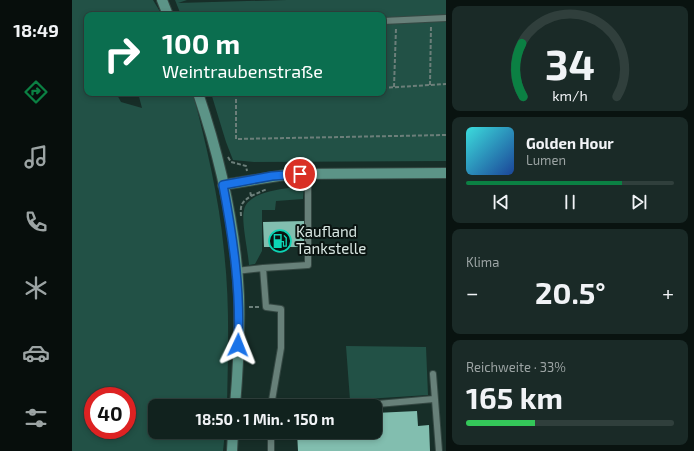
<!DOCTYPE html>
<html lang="de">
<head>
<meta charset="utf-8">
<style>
	:root { --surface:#11221e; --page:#1a2a27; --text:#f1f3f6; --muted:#9ca4a4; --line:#303f3c; --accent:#0b8043 }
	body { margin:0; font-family:"Exo 2",sans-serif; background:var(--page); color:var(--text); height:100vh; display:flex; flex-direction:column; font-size:15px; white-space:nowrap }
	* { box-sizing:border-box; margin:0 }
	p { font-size:13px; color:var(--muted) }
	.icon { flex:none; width:22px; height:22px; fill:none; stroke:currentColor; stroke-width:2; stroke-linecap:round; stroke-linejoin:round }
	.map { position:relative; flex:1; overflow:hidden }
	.sheet { display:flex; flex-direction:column; gap:6px; padding:6px; background:#091310; width:248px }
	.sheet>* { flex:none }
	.guide { position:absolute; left:12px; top:12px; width:302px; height:84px; border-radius:8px; box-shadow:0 2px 6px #0003,0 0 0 1px var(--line); background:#0b6e4f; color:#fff; overflow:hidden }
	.speed { position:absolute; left:12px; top:387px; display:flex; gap:8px; font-size:20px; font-weight:700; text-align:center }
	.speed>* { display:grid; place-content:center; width:52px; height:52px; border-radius:50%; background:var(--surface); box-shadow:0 2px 6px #0003,0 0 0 1px var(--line); line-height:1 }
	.speed .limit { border:6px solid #d22; background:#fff; color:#111 }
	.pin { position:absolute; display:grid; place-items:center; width:34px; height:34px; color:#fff; margin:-17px; border:2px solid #fff; border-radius:50%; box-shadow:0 1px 4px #0007 }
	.me { position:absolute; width:44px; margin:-22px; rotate:2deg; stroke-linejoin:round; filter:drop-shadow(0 0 3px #0008) }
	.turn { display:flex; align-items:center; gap:14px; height:84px; padding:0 12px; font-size:18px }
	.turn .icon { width:52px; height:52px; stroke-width:2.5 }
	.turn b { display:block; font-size:28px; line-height:34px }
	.big { font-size:30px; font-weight:700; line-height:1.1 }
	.sheet .card { flex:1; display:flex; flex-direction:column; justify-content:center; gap:6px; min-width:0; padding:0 14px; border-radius:8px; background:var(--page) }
	.sheet .dial { align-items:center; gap:0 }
	.dial svg { height:104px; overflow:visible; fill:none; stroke:var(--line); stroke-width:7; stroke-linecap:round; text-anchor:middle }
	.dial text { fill:var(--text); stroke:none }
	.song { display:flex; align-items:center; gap:12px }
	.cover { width:48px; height:48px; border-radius:6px; background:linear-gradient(135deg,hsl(180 70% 55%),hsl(220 70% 35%)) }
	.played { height:4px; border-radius:2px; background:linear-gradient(90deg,var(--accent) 75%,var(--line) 75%) }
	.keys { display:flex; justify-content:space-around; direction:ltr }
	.heat { display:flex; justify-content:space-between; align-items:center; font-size:22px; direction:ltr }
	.charge { height:6px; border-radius:3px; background:linear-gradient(90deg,#34c759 33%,var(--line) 0) }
	.trip { position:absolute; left:76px; top:399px; width:234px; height:40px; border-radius:8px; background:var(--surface); box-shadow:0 2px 6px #0003,0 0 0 1px var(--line); font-weight:700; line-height:40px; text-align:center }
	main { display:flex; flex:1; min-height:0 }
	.tab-bar { display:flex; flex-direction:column; width:72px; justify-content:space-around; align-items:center; background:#070e0c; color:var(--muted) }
	.tab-bar .icon { width:28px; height:28px }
	.tab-bar .current { color:var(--accent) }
	.tab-bar b { font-size:18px; color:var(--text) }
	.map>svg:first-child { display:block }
</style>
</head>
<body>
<main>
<nav class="tab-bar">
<b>18:49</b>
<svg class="icon current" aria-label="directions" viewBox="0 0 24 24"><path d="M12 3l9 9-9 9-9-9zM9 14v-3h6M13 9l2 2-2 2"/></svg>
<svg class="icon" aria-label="music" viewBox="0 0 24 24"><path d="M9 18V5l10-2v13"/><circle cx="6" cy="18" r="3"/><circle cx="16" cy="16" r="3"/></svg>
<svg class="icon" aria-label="phone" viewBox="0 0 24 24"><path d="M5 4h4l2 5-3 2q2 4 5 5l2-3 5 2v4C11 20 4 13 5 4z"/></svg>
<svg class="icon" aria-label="climate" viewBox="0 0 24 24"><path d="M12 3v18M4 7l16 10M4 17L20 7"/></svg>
<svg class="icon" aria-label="car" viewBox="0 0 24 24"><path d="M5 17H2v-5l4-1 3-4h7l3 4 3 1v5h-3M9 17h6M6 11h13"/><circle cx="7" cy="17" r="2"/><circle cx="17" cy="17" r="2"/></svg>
<svg class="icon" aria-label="filters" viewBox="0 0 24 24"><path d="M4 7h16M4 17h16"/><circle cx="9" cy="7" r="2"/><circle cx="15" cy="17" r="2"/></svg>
</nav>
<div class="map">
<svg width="374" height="451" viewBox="0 0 374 451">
	<rect width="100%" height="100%" fill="#172e28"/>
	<!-- green -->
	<path fill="#225146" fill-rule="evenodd" d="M0,0H81L90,15H15V93H44L49,102L70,108L66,93H121C134,145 147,197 152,251C158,303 156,354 155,406H83V432H153L151,451H0ZM21,396H55V430H21Z
		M103,0H115L106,3L215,0H374V161L182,162L161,160L154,142L139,93H311V15H109Z
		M232,186L231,199L204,201L203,210H190V251L183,264L177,265C176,251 169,221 172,210C175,191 216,188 232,186Z
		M274,346L354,347L356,395L278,400Z"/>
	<!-- building -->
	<path fill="#82beaf" d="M232,221V247H192L191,222Z
		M345,411L346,426L357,425L358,451H226L225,432H303V413Z"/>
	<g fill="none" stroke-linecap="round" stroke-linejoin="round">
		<!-- lane casing -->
		<g stroke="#354843" stroke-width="8">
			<path id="lane" d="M311,21L374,18
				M191,268L194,307L209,309V348L199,406
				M164,271L191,268L236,265V173
				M361,374L367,451
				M283,406L362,399
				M199,432V451"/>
		</g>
		<!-- secondary casing -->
		<g stroke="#354843" stroke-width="12">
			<path id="secondary" d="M90,0L96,15
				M126,93C148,158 164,228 167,296C168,333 166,370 163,406
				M151,185L219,174L374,173
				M160,451L161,432"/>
		</g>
		<!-- path -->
		<path stroke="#6c7f7a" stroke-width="2" stroke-dasharray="4 2" stroke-linecap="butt" d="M358,85L359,26
			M322,87L324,28
			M311,88L374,84
			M164,93V139L374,135
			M221,93H229
			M156,157L159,162L174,166L175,171
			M179,196L195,189
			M169,216C168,204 170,202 179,196L178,191
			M177,307H187"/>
		<!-- lane -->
		<use href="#lane" stroke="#678079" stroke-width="6"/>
		<!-- secondary -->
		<use href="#secondary" stroke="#5c9487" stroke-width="10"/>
	</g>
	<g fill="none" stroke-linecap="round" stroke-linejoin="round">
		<!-- route casing -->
		<g stroke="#114b97" stroke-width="10">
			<path id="route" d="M166,345C169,291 161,238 151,185L200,176L228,174"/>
		</g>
		<!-- route -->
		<use href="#route" stroke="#1a73e8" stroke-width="7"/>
	</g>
	<!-- icons -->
	<defs>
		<g id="fuel-ring" transform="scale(1.15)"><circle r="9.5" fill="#0a1411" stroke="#0cd5b5" stroke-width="1.5"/><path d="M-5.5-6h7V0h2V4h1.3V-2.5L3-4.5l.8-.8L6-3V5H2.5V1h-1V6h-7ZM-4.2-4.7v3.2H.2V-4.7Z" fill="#0cd5b5"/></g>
	</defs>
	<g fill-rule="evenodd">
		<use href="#fuel-ring" x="208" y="241"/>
	</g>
	<g text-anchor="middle" stroke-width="4" stroke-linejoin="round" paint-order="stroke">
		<!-- poi labels -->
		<g font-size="15" fill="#d8e6e2" stroke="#0a1411" text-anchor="start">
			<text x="224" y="237">Kaufland<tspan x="224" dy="17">Tankstelle</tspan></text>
		</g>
	</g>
</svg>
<div class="speed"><div class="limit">40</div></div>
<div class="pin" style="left:228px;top:174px;background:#d93025"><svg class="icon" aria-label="arrive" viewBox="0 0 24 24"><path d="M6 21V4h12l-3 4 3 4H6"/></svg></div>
<svg class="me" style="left:166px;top:345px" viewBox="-20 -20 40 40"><path d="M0-17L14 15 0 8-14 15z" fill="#1a73e8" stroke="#fff" stroke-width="4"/></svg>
<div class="trip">18:50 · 1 Min. · 150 m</div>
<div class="guide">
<div class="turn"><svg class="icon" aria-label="right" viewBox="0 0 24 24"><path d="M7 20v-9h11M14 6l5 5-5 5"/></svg><div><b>100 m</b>Weintraubenstraße</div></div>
</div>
</div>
<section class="sheet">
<div class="card dial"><svg viewBox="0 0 100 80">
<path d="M14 69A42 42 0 1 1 86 69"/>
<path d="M14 69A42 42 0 0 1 13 28" stroke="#0b8043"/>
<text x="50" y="56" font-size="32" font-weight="700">34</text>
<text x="50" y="72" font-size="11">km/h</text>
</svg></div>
<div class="card">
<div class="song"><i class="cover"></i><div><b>Golden Hour</b><p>Lumen</p></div></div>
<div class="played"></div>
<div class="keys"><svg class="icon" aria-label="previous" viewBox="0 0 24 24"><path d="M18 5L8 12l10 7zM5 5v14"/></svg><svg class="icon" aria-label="pause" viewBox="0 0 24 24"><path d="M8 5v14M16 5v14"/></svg><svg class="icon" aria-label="next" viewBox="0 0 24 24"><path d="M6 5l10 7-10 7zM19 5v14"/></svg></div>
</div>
<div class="card"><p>Klima</p>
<div class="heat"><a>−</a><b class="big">20.5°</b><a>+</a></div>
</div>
<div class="card"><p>Reichweite · 33%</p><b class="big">165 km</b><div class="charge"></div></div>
</section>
</main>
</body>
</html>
